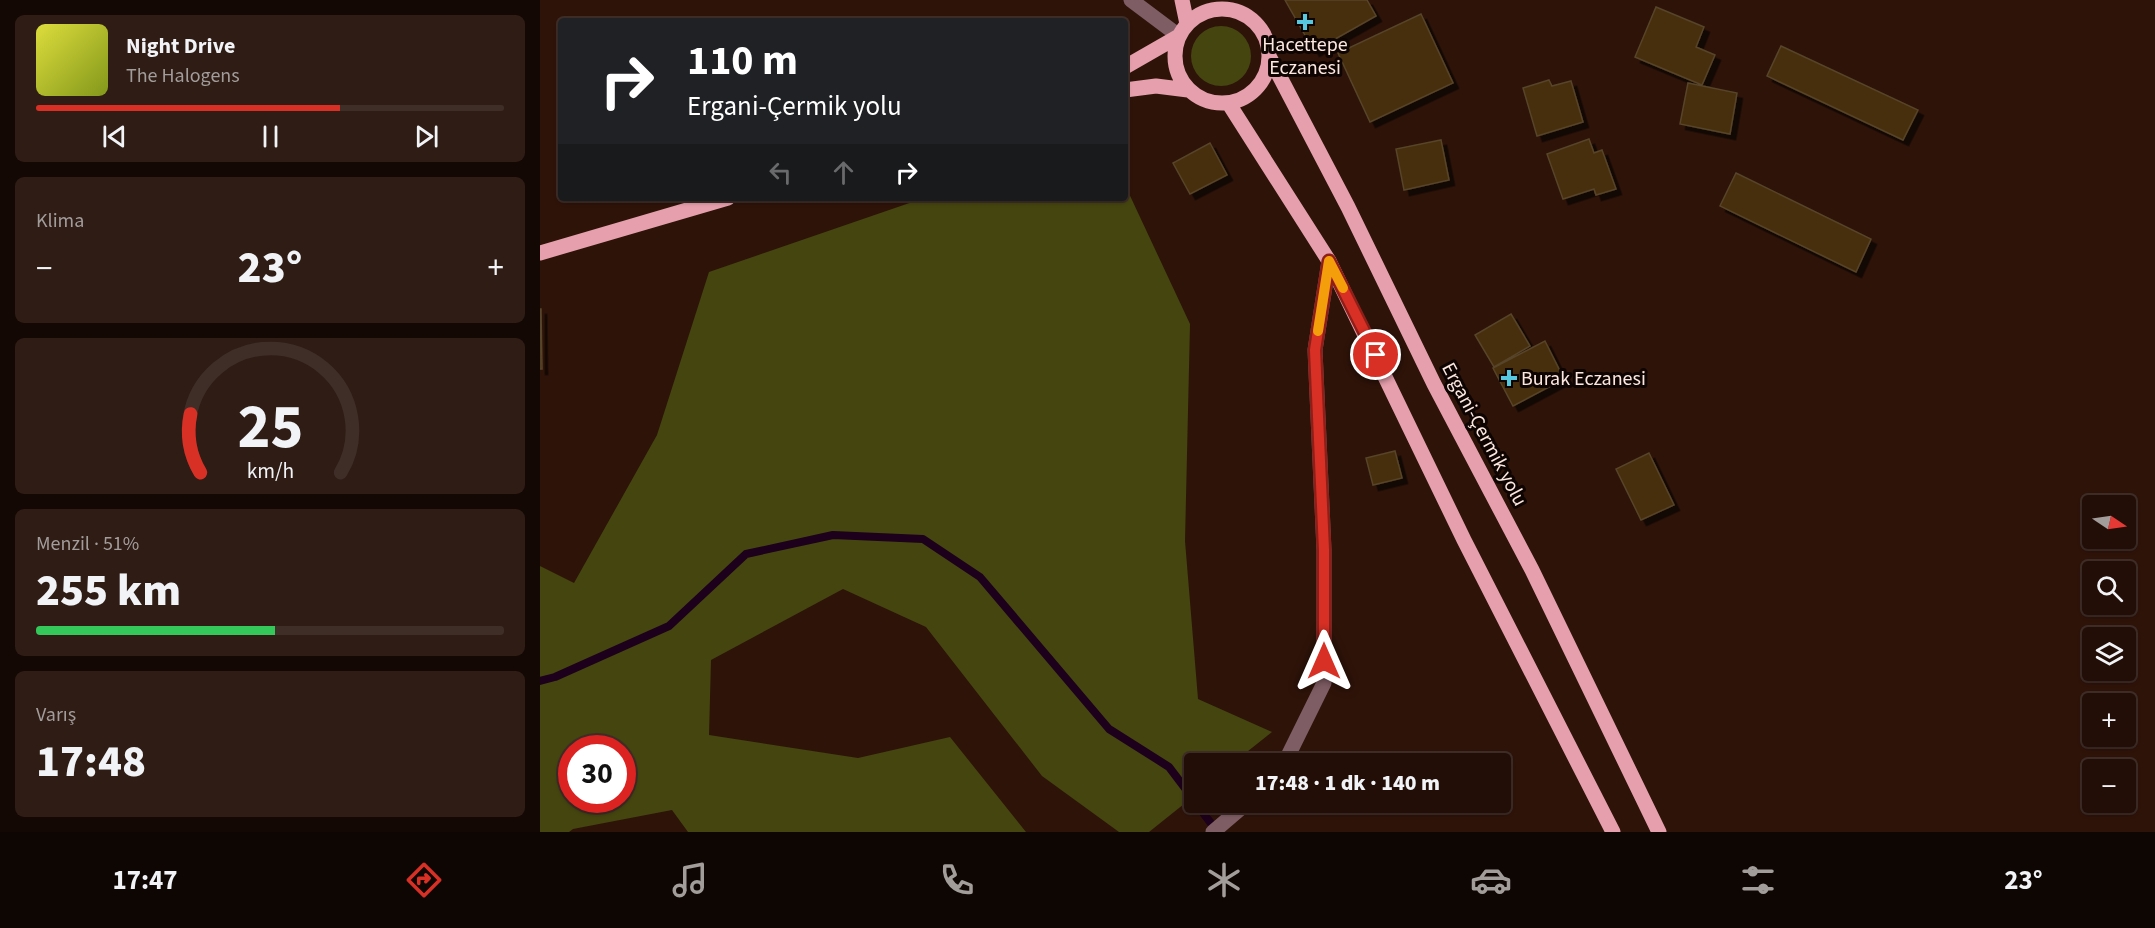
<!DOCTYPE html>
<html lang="tr">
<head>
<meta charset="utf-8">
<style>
	:root { --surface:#220e07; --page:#2e1c15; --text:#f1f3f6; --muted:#a29c9b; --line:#3f2e28; --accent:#d93025 }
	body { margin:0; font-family:"Source Sans 3",sans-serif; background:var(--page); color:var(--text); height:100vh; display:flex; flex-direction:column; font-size:22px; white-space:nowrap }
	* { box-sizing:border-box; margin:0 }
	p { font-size:20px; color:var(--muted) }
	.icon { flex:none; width:33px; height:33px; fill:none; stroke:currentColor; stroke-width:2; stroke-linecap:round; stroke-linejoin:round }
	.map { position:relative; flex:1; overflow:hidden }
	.sheet { display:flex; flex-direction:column; gap:15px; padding:15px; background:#130804; width:540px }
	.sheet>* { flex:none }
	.top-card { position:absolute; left:18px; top:18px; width:570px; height:183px; border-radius:6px; box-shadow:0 2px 4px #0004,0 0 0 2px var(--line); background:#202124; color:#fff; overflow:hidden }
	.needle { width:39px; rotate:103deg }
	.buttons { position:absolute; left:1542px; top:495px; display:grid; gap:12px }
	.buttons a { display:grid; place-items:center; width:54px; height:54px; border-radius:6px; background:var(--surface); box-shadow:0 2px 4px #0004,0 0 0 2px var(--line); font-size:30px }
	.speed { position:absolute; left:18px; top:735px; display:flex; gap:12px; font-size:30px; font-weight:700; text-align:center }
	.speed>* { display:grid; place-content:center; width:78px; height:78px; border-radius:50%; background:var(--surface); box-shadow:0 2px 4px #0004,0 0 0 2px var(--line); line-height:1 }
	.speed .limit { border:9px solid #d22; background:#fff; color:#111 }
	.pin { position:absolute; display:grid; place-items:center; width:51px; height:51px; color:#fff; margin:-26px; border:3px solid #fff; border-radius:50%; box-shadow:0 2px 6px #0007 }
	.me { position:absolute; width:66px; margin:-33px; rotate:0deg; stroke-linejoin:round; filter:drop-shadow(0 0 4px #0008) }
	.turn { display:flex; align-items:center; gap:21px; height:126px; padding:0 30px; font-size:27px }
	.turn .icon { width:78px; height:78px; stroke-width:2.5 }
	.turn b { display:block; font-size:42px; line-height:51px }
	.lanes { display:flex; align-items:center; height:57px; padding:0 30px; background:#0003; justify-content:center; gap:30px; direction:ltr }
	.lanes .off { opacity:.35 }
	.big { font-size:45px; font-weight:800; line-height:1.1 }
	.sheet .tile { flex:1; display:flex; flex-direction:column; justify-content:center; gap:9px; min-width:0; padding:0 21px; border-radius:9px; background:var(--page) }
	.sheet .dial { align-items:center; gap:0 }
	.dial svg { height:156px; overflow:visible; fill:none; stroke:var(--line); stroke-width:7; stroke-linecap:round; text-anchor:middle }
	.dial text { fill:var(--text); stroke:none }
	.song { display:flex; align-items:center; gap:18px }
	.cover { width:72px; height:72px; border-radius:9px; background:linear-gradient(135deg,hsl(60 70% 55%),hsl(70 70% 35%)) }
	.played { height:6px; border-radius:3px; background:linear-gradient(90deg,var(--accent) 65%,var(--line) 65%) }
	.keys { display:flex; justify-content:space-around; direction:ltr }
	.heat { display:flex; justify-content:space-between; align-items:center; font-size:33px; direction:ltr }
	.charge { height:9px; border-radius:4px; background:linear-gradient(90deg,#34c759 51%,var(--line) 0) }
	.trip { position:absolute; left:644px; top:753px; width:327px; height:60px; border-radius:6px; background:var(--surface); box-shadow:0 2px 4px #0004,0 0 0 2px var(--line); font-weight:800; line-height:60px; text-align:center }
	.menu { display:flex; height:96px; justify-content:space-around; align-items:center; background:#0e0603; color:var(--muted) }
	.menu .icon { width:42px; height:42px }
	.menu .selected { color:var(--accent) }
	.menu b { font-size:27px; color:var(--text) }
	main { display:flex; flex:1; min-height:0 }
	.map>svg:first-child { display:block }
</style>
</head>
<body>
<main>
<section class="sheet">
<div class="tile">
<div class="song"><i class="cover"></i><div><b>Night Drive</b><p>The Halogens</p></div></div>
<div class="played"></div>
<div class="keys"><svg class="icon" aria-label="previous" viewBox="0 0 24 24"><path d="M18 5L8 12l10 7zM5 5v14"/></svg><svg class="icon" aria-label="pause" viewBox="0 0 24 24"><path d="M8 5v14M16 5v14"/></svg><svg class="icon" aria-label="next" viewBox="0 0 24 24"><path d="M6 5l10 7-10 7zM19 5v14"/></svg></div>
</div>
<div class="tile"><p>Klima</p>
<div class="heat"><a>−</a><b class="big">23°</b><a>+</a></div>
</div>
<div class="tile dial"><svg viewBox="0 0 100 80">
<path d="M14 69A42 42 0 1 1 86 69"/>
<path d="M14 69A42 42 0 0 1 9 39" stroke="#d93025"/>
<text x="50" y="56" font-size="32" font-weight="700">25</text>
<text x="50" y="72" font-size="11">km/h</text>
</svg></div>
<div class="tile"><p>Menzil · 51%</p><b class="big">255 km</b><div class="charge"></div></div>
<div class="tile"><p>Varış</p><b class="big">17:48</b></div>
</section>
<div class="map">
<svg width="1615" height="832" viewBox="0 0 1615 832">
	<defs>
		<filter id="shadow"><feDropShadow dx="5.5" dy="5.5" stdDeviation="0" flood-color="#0009"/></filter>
	</defs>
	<rect width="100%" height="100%" fill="#2e1309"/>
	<!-- green -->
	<path fill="#454510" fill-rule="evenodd" d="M651 56a30 30 0 1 1 60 0a30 30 0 1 1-60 0Z
		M585,185L650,324L645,541L658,699L732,732L693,763L654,764V796L609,832H579L502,776L386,627L303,589L171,660L169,735L318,758L410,737L486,832H148L132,810L33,829L29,832H0V566L34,583L117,435L169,272L384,198H585ZM32,748H82V800H32Z"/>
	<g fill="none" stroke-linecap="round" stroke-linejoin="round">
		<!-- stream -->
		<path stroke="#1d001b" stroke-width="8" d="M0,681L15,677L129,626L206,554L293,535L383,539L440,577L569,729L629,767L654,800
			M655,802L676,830"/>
	</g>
	<!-- building -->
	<path fill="#462f09" stroke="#574429" stroke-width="1.5" filter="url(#shadow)" d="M745,0H827L836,16L774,51Z
		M1116,7L1164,27L1156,47L1175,55L1162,85L1095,57Z
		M881,14L913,83L830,122L798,53Z
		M1241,46L1378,110L1363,140L1227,76Z
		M1009,80L1012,86L1031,81L1043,122L997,136L983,88Z
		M1148,83L1197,93L1190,134L1140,124Z
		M1049,139L1054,153L1062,150L1076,189L1056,195L1054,189L1023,199L1007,154Z
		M901,140L909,180L864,190L856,149Z
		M670,143L687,175L650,194L633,163Z
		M1196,173L1331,239L1316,272L1180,206Z
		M1,309L2,369H0V309Z
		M971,314L990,346L954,367L935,335Z
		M1005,341L1024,379L973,406L953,368Z
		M855,451L862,478L833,485L826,458Z
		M1109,453L1134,505L1101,520L1076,469Z"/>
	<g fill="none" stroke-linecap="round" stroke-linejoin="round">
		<!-- minor -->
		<path stroke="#7f5d64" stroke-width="15" d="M591,0L639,36
			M744,764L784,683V550L775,350L789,261
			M673,832L708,802"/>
		<!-- major -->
		<path stroke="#e69fad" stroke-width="15" d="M642,0L647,24
			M635 56a47 47 0 1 1 94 0a47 47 0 1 1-94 0Z
			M730,58L808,207L894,384L992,570L1119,832
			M585,67L639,36
			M585,90L616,86L648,90
			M689,104L789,261L924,540L1073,832
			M0,253L188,198"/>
	</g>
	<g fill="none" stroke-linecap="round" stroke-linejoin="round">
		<!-- route casing -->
		<g stroke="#8d1f18" stroke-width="15">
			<path id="route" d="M784,661V550L775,350L789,261L836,355"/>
		</g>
		<!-- route -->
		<use href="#route" stroke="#d93025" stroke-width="10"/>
		<!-- slow -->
		<path stroke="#f59e0b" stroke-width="10" d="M778,331L789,261L803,288"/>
	</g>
	<!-- markers -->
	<g fill="#56c9e1" stroke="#0e0402" stroke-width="2">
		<path d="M762 13h6v6h6v6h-6v6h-6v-6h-6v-6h6z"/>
		<path d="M966 369h6v6h6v6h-6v6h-6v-6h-6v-6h6z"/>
	</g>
	<g text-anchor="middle" stroke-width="6" stroke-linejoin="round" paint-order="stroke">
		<!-- poi labels -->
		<g font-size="20" fill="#fce8e0" stroke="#0e0402">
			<text x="765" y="51">Hacettepe<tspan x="765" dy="23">Eczanesi</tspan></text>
			<text x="981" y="385" text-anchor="start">Burak Eczanesi</text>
		</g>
		<!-- street labels -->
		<g font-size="20" fill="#fce8e0" stroke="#0e0402">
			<text transform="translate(945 434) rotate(62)" y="7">Ergani-Çermik yolu</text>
		</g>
	</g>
</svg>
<div class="buttons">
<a><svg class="needle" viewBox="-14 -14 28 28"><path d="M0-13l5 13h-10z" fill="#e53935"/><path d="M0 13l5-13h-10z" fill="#a29c9b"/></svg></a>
<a><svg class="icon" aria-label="search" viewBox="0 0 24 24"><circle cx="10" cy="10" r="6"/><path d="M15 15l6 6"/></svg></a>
<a><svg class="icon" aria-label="layers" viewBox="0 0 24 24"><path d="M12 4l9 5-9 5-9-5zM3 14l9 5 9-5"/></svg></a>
<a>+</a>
<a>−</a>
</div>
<div class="speed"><div class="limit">30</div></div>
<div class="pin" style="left:836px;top:355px;background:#d93025"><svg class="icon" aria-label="arrive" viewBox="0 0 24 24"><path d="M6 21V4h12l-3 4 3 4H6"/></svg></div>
<svg class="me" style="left:784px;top:661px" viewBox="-20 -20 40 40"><path d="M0-17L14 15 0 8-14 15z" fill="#d93025" stroke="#fff" stroke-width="4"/></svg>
<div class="trip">17:48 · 1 dk · 140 m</div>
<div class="top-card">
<div class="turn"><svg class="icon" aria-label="right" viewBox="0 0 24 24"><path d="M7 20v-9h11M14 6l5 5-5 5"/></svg><div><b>110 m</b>Ergani-Çermik yolu</div></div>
<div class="lanes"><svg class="icon off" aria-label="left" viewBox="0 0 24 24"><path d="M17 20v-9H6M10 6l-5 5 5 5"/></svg><svg class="icon off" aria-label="ahead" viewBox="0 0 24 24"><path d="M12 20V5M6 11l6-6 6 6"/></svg><svg class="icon" aria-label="right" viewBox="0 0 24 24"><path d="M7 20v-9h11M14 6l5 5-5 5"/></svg></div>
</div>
</div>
</main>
<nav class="menu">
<b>17:47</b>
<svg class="icon selected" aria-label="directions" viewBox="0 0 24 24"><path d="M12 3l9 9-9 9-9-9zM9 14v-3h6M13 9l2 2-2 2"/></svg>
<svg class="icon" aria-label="music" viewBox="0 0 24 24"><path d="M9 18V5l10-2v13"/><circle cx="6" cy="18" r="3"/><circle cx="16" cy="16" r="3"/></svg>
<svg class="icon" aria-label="phone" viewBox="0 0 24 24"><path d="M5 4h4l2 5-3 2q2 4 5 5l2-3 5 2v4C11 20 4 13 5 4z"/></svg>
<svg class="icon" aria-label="climate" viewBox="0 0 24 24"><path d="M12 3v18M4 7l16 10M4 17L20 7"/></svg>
<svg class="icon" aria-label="car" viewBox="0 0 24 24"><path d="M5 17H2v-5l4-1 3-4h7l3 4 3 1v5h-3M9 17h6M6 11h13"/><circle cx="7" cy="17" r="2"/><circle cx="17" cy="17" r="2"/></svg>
<svg class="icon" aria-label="filters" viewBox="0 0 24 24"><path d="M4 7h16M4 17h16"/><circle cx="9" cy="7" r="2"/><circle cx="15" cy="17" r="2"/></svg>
<b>23°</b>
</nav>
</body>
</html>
